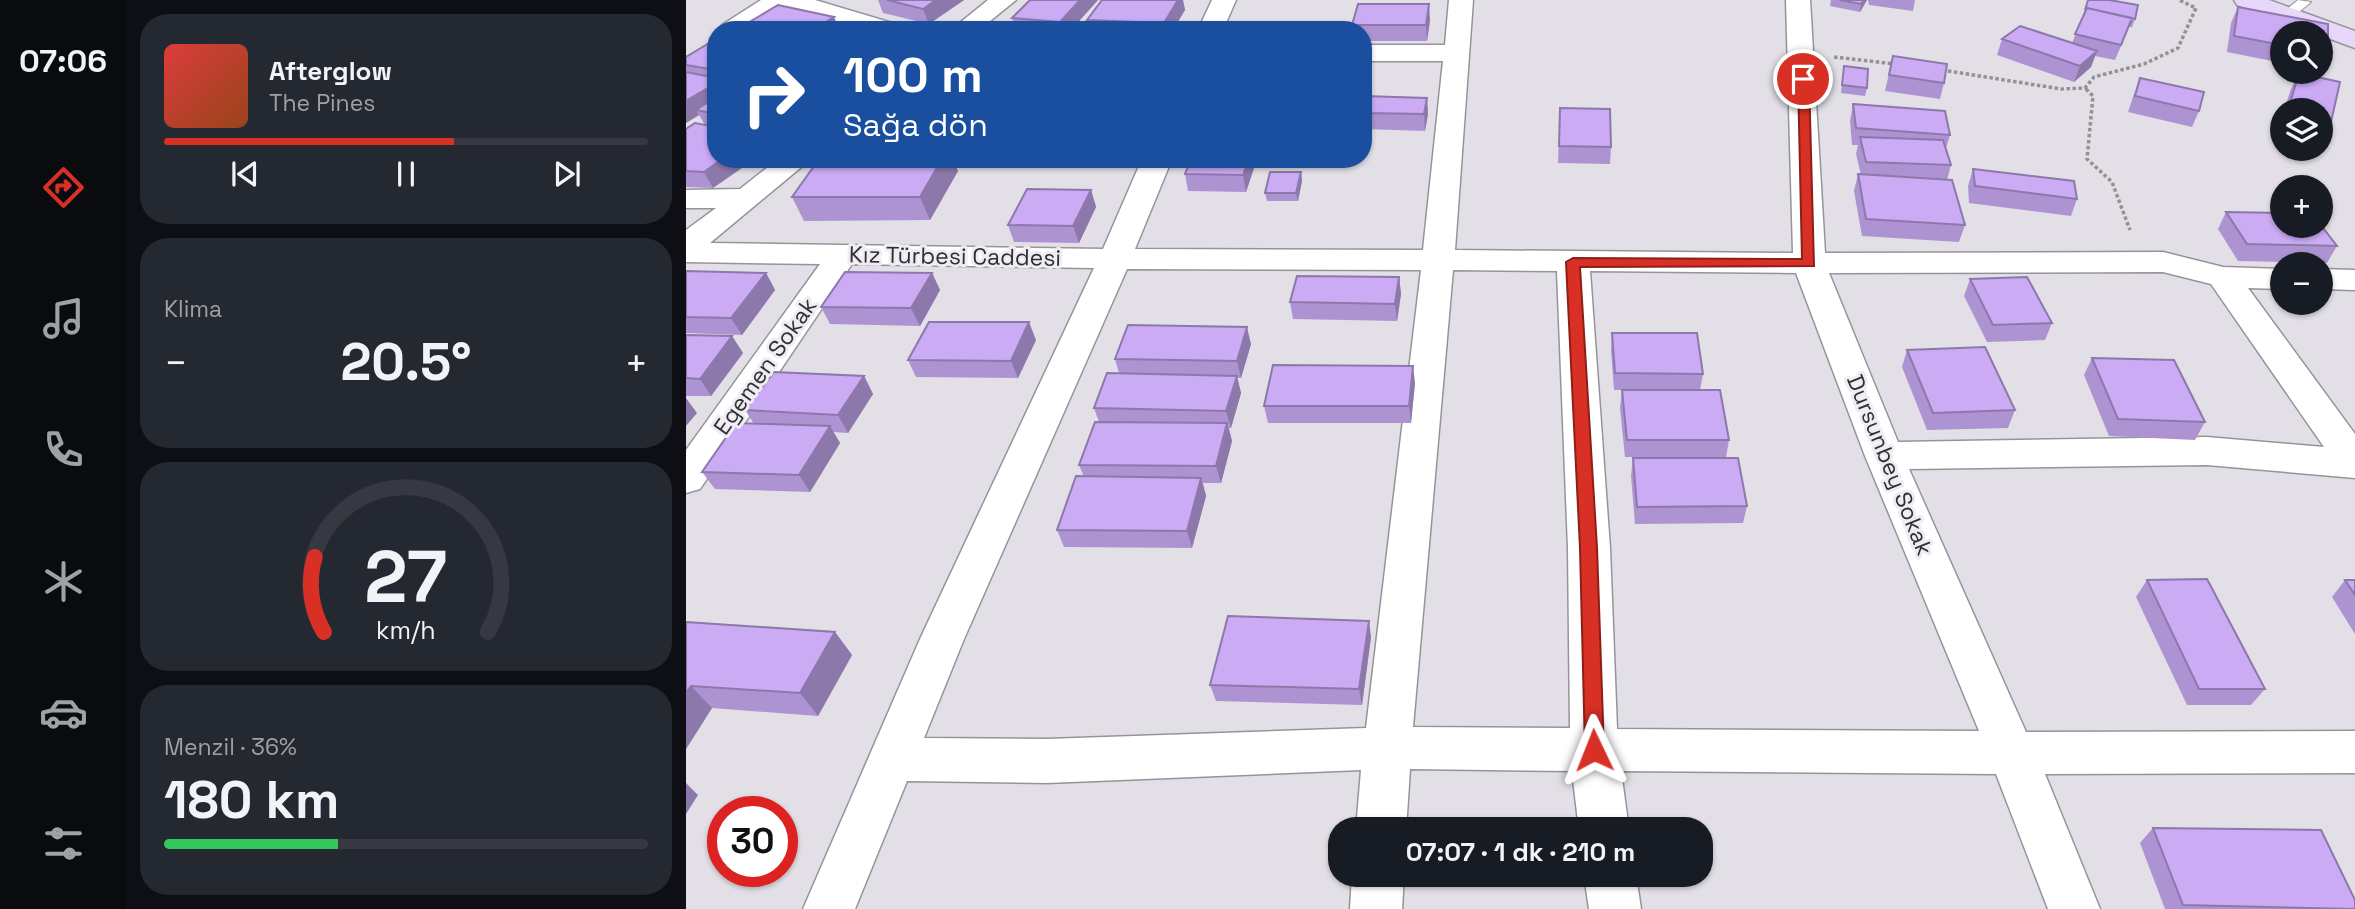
<!DOCTYPE html>
<html lang="tr">
<head>
<meta charset="utf-8">
<style>
	:root { --surface:#171b24; --page:#242831; --text:#f1f3f6; --muted:#9ea1a6; --line:#363941; --accent:#d93025 }
	body { margin:0; font-family:"Space Grotesk",sans-serif; background:var(--page); color:var(--text); height:100vh; display:flex; flex-direction:column; font-size:26px; white-space:nowrap }
	* { box-sizing:border-box; margin:0 }
	p { font-size:23px; color:var(--muted) }
	.icon { flex:none; width:38px; height:38px; fill:none; stroke:currentColor; stroke-width:2; stroke-linecap:round; stroke-linejoin:round }
	.map { position:relative; flex:1; overflow:hidden }
	.side { display:flex; flex-direction:column; gap:14px; padding:14px; background:#0d0f14; width:560px }
	.side>* { flex:none }
	.guide { position:absolute; left:21px; top:21px; width:665px; height:147px; border-radius:28px; box-shadow:0 2px 5px #0004; background:#1a4fa0; color:#fff; overflow:hidden }
	.tools { position:absolute; left:1584px; top:21px; display:grid; gap:14px }
	.tools a { display:grid; place-items:center; width:63px; height:63px; border-radius:50%; background:var(--surface); box-shadow:0 2px 5px #0004; font-size:35px }
	.speed { position:absolute; left:21px; top:796px; display:flex; gap:14px; font-size:35px; font-weight:700; text-align:center }
	.speed>* { display:grid; place-content:center; width:91px; height:91px; border-radius:50%; background:var(--surface); box-shadow:0 2px 5px #0004; line-height:1 }
	.speed .limit { border:10px solid #d22; background:#fff; color:#111 }
	.pin { position:absolute; display:grid; place-items:center; width:60px; height:60px; color:#fff; margin:-30px; border:4px solid #fff; border-radius:50%; box-shadow:0 2px 7px #0007 }
	.me { position:absolute; width:77px; margin:-38px; rotate:358deg; stroke-linejoin:round; filter:drop-shadow(0 0 5px #0008) }
	.turn { display:flex; align-items:center; gap:24px; height:147px; padding:0 21px; font-size:32px }
	.turn .icon { width:91px; height:91px; stroke-width:2.5 }
	.turn b { display:block; font-size:49px; line-height:60px }
	.big { font-size:52px; font-weight:700; line-height:1.1 }
	.side .widget { flex:1; display:flex; flex-direction:column; justify-content:center; gap:10px; min-width:0; padding:0 24px; border-radius:28px; background:var(--page) }
	.side .dial { align-items:center; gap:0 }
	.dial svg { height:182px; overflow:visible; fill:none; stroke:var(--line); stroke-width:7; stroke-linecap:round; text-anchor:middle }
	.dial text { fill:var(--text); stroke:none }
	.song { display:flex; align-items:center; gap:21px }
	.cover { width:84px; height:84px; border-radius:10px; background:linear-gradient(135deg,hsl(0 70% 55%),hsl(20 70% 35%)) }
	.played { height:7px; border-radius:4px; background:linear-gradient(90deg,var(--accent) 60%,var(--line) 60%) }
	.keys { display:flex; justify-content:space-around; direction:ltr }
	.heat { display:flex; justify-content:space-between; align-items:center; font-size:38px; direction:ltr }
	.charge { height:10px; border-radius:5px; background:linear-gradient(90deg,#34c759 36%,var(--line) 0) }
	.trip { position:absolute; left:642px; top:817px; width:385px; height:70px; border-radius:28px; background:var(--surface); box-shadow:0 2px 5px #0004; font-weight:700; line-height:70px; text-align:center }
	main { display:flex; flex:1; min-height:0 }
	.tabs { display:flex; flex-direction:column; width:126px; justify-content:space-around; align-items:center; background:#090b0e; color:var(--muted) }
	.tabs .icon { width:49px; height:49px }
	.tabs .on { color:var(--accent) }
	.tabs b { font-size:32px; color:var(--text) }
	.map>svg:first-child { display:block }
</style>
</head>
<body>
<main>
<nav class="tabs">
<b>07:06</b>
<svg class="icon on" aria-label="directions" viewBox="0 0 24 24"><path d="M12 3l9 9-9 9-9-9zM9 14v-3h6M13 9l2 2-2 2"/></svg>
<svg class="icon" aria-label="music" viewBox="0 0 24 24"><path d="M9 18V5l10-2v13"/><circle cx="6" cy="18" r="3"/><circle cx="16" cy="16" r="3"/></svg>
<svg class="icon" aria-label="phone" viewBox="0 0 24 24"><path d="M5 4h4l2 5-3 2q2 4 5 5l2-3 5 2v4C11 20 4 13 5 4z"/></svg>
<svg class="icon" aria-label="climate" viewBox="0 0 24 24"><path d="M12 3v18M4 7l16 10M4 17L20 7"/></svg>
<svg class="icon" aria-label="car" viewBox="0 0 24 24"><path d="M5 17H2v-5l4-1 3-4h7l3 4 3 1v5h-3M9 17h6M6 11h13"/><circle cx="7" cy="17" r="2"/><circle cx="17" cy="17" r="2"/></svg>
<svg class="icon" aria-label="filters" viewBox="0 0 24 24"><path d="M4 7h16M4 17h16"/><circle cx="9" cy="7" r="2"/><circle cx="15" cy="17" r="2"/></svg>
</nav>
<section class="side">
<div class="widget">
<div class="song"><i class="cover"></i><div><b>Afterglow</b><p>The Pines</p></div></div>
<div class="played"></div>
<div class="keys"><svg class="icon" aria-label="previous" viewBox="0 0 24 24"><path d="M18 5L8 12l10 7zM5 5v14"/></svg><svg class="icon" aria-label="pause" viewBox="0 0 24 24"><path d="M8 5v14M16 5v14"/></svg><svg class="icon" aria-label="next" viewBox="0 0 24 24"><path d="M6 5l10 7-10 7zM19 5v14"/></svg></div>
</div>
<div class="widget"><p>Klima</p>
<div class="heat"><a>−</a><b class="big">20.5°</b><a>+</a></div>
</div>
<div class="widget dial"><svg viewBox="0 0 100 80">
<path d="M14 69A42 42 0 1 1 86 69"/>
<path d="M14 69A42 42 0 0 1 10 36" stroke="#d93025"/>
<text x="50" y="56" font-size="32" font-weight="700">27</text>
<text x="50" y="72" font-size="11">km/h</text>
</svg></div>
<div class="widget"><p>Menzil · 36%</p><b class="big">180 km</b><div class="charge"></div></div>
</section>
<div class="map">
<svg width="1669" height="909" viewBox="0 0 1669 909">
	<rect width="100%" height="100%" fill="#e2dfe6"/>
	<g fill="none" stroke-linecap="round" stroke-linejoin="round">
		<!-- service casing -->
		<g stroke="#96949a" stroke-width="2">
			<path id="service" d="M1612,0L1625,2L1607,17H1597L1595,14Z"/>
		</g>
		<!-- minor casing -->
		<g stroke="#96949a" stroke-width="3">
			<path id="minor" d="M75,0H129L213,25L216,30H176L99,6L63,30H33L36,25Z
				M302,0H330L293,30H265Z
				M526,0H550L537,30H512Z
				M763,0H787L769,250L1107,253L1100,0H1124L1139,253L1477,252L1537,267L1596,269V289L1562,288L1669,434V478L1521,465L1223,469L1340,732L1669,731V773L1359,774L1414,909H1362L1310,774L935,771L943,830H893L886,771L724,769L720,830H670L675,770L361,783L221,781L169,909H117L234,639L408,268L166,264L14,489L0,493V450L134,264L0,262V230L30,208H0V190L54,189L92,159H125L24,243L417,249L456,159H486L449,249L737,250L757,61H677V45H759ZM441,269L735,270L680,728L361,739L238,738L278,639ZM767,270L871,271L882,548L884,728L727,727ZM904,271L1110,273L1179,456L1293,731L931,729L924,548ZM1477,272L1525,284L1638,447L1521,437L1212,442L1143,273Z
				M1634,269L1669,270V290L1634,289Z
				M666,875H718L716,909H664Z
				M898,875H950L955,909H903Z"/>
		</g>
		<!-- secondary casing -->
		<g stroke="#96949a" stroke-width="3">
			<path id="secondary" d="M1548,0H1583L1669,31V48L1551,5Z"/>
		</g>
		<!-- path -->
		<path stroke="#949196" stroke-width="3.5" stroke-dasharray="3.5 2.5" stroke-linecap="butt" d="M1148,57L1209,64
			M1256,70L1375,89L1399,88L1408,77L1458,64L1492,48L1510,8L1493,0
			M1400,89L1407,96L1401,159L1426,182L1444,230"/>
		<!-- service -->
		<use href="#service" fill="#fff" fill-rule="evenodd"/>
		<!-- minor -->
		<use href="#minor" fill="#fff" fill-rule="evenodd"/>
		<!-- secondary -->
		<use href="#secondary" fill="#e7d8f9" fill-rule="evenodd"/>
	</g>
	<!-- wall -->
	<path fill="#ae93d2" d="M192,0H278L243,24L197,13Z
		M344,0H412L385,30H330L326,18Z
		M1145,0H1181L1174,12L1144,6Z
		M1182,0H1229L1227,11L1183,5Z
		M1402,0L1449,19L1446,27H1443L1429,60L1409,56L1405,67L1388,82L1311,55L1316,39L1386,43L1397,16Z
		M497,1L499,10L487,30H404L401,20Z
		M1552,7L1642,24V54L1634,68V33H1596V63L1541,52L1545,23Z
		M744,20L741,41H677V30H667L666,25Z
		M30,39V159L27,188L0,187V129L19,125L13,115L0,123V57Z
		M1207,56L1258,83L1254,99L1199,91Z
		M1158,66L1181,88L1179,96L1155,93Z
		M1613,73L1645,122L1636,138H1634V110H1598L1605,89Z
		M1454,78L1513,111L1506,127L1442,112L1448,94Z
		M677,96L741,98L742,114L739,131L677,129Z
		M1167,104L1264,135L1260,148L1265,165L1261,180L1279,225L1273,242L1176,236L1168,191L1172,174L1175,175L1170,154L1172,145H1166L1164,121Z
		M874,108L925,147L924,164L872,163Z
		M1596,117V128H1593Z
		M505,159H571L560,192L502,191L499,174Z
		M1287,169L1391,199L1385,216L1283,203L1282,186Z
		M272,171L244,220L118,221L106,197Z
		M615,172L616,181L612,201H581L579,193Z
		M405,190L410,207L393,243L328,242L322,225Z
		M1540,212L1651,246L1641,263L1552,261L1532,229Z
		M0,271L80,273L89,290L56,335L0,333Z
		M246,273L254,290L234,326L144,324L135,307Z
		M713,277L715,294L711,321L607,319L604,302Z
		M1284,279L1366,323L1359,340L1301,342L1278,296Z
		M926,333L1017,374L1014,390L1043,440L1040,457H939L934,408L936,390H945H928L925,350Z
		M0,335L46,336L57,353L25,396H0Z
		M350,340L332,378L230,377L222,360Z
		M565,344L555,378H551L555,393L545,428H543L546,441L535,483H517L520,496L506,548L378,547L371,530L398,477L393,465L413,422L408,408L433,373L429,359Z
		M1221,350L1329,410L1322,428L1241,430L1216,367Z
		M1406,358L1519,422L1509,440L1423,436L1398,375Z
		M178,376L187,394L162,433L147,432L154,443L124,492L29,489L16,472L68,424L59,410Z
		M729,383L725,423H582L578,406Z
		M947,458L1061,506L1057,523L949,524L945,476Z
		M1461,580L1579,689L1565,705H1501L1450,597Z
		M1659,580H1669V634L1646,597Z
		M0,622L149,632L166,655L132,716L26,708L0,749Z
		M685,637L676,705L530,701L524,685Z
		M1467,828L1669,909H1479L1454,843Z"/>
	<!-- shaded-wall -->
	<path fill="#8d78ab" d="M250,0H278L243,24L237,9Z
		M394,0H412L385,30H376L374,22Z
		M492,0H497L499,10L487,30H480L478,23Z
		M1178,0H1181L1174,12L1175,4Z
		M743,4L744,20L741,41L740,25Z
		M148,17L154,30H126Z
		M1411,51L1405,67L1388,82L1394,66Z
		M30,83V104L10,110L13,115L0,123V101Z
		M741,98L742,114L739,131L738,114Z
		M36,159H69L27,188L18,172Z
		M256,159H267L272,171L244,220L234,197Z
		M563,159H571L560,192L557,175Z
		M615,172L616,181L612,201L610,193Z
		M405,190L410,207L393,243L387,226Z
		M80,273L89,290L56,335L45,318Z
		M246,273L254,290L234,326L225,308Z
		M713,277L715,294L711,321L709,304Z
		M343,322L350,340L332,378L325,361Z
		M561,327L565,344L555,378L551,361Z
		M46,336L57,353L25,396L14,379Z
		M727,366L729,383L725,423L723,406Z
		M178,376L187,394L162,433L152,415Z
		M551,376L555,393L545,428L540,411Z
		M0,398L11,413L0,426Z
		M541,423L546,441L535,483L530,466Z
		M144,426L154,443L124,492L113,475Z
		M515,478L520,496L506,548L501,531Z
		M683,621L685,637L676,705L673,689Z
		M149,632L166,655L132,716L114,693Z
		M5,686L26,708L0,749V693Z
		M0,783L12,795L0,814Z"/>
	<!-- building -->
	<path fill="#caabf4" stroke="#8d78ab" stroke-width="2" d="M201,0H250L237,9Z
		M344,0H394L374,22L326,18Z
		M416,0H492L478,23L401,20Z
		M1154,0H1178L1175,4Z
		M1402,0H1423L1452,5L1449,19L1401,8L1399,10Z
		M672,4H743L740,25H666Z
		M92,5L148,17L126,30H50Z
		M1552,7L1642,24V54L1634,53V33H1596V45L1548,36Z
		M1401,8L1446,18L1435,45L1389,34Z
		M158,24L188,30H149Z
		M1334,26L1411,51L1394,66L1316,39Z
		M30,39V70L0,65V57Z
		M1207,56L1261,64L1258,83L1203,75Z
		M1158,66L1182,69L1181,88L1156,85Z
		M0,72L30,78V83L0,101Z
		M1613,73L1654,82L1645,122L1634,119V110H1602Z
		M1454,78L1518,92L1513,111L1449,96Z
		M677,96L741,98L738,114L677,113Z
		M30,97V114L10,110Z
		M1167,104L1259,111L1264,135L1170,128Z
		M874,108L924,109L925,147L873,146Z
		M9,123L30,127V159H36L18,172L0,171V129Z
		M1174,137L1257,140L1265,165L1180,162Z
		M133,159H256L234,197H106Z
		M505,159H563L557,175L499,174Z
		M1287,169L1388,181L1391,199L1289,186Z
		M584,172H615L610,193H579Z
		M1172,174L1266,180L1279,225L1180,219Z
		M341,189L405,190L387,226L322,225Z
		M1540,212L1596,213V226H1634V224L1651,246L1561,244Z
		M0,271L80,273L45,318L0,317Z
		M159,272L246,273L225,308L135,307Z
		M611,276L713,277L709,304L604,302Z
		M1341,277L1366,323L1307,325L1284,279Z
		M243,322H343L325,361L222,360Z
		M442,325L561,327L551,361L429,359Z
		M926,333H1011L1017,374L929,373Z
		M0,335L46,336L14,379L0,378Z
		M1299,347L1329,410L1247,413L1221,350Z
		M1406,358L1488,360L1519,422L1432,419Z
		M587,365L727,366L723,406H578Z
		M88,372L178,376L152,415L59,410Z
		M421,373L551,376L540,411L408,408Z
		M936,390H1034L1043,440H941Z
		M409,422L541,423L530,466L393,465Z
		M50,423L144,426L113,475L16,472Z
		M947,458H1052L1061,506L951,507Z
		M390,476L515,478L501,531L371,530Z
		M1521,579L1579,689H1513L1461,580Z
		M1659,580H1669V595Z
		M542,616L683,621L673,689L524,685Z
		M0,622L149,632L114,693L5,686L0,693Z
		M1467,828L1635,830L1669,900V909L1497,905Z"/>
	<!-- route -->
	<path fill="#d93025" stroke="#8d1f18" stroke-width="2" d="M1117,76L1123,79L1128,266L894,267L911,548L918,750L915,756L908,759L901,756L899,750L894,548L880,262L887,258L1116,259L1112,79Z"/>
	<g text-anchor="middle" stroke-width="6" stroke-linejoin="round" paint-order="stroke">
		<!-- street labels -->
		<g font-size="23" fill="#302f31" stroke="#efecf4">
			<text transform="translate(269 256) rotate(1)" y="8">Kız Türbesi Caddesi</text>
			<text transform="translate(79 366) rotate(-55)" y="8">Egemen Sokak</text>
			<text transform="translate(1204 465) rotate(68)" y="8">Dursunbey Sokak</text>
		</g>
	</g>
</svg>
<div class="tools">
<a><svg class="icon" aria-label="search" viewBox="0 0 24 24"><circle cx="10" cy="10" r="6"/><path d="M15 15l6 6"/></svg></a>
<a><svg class="icon" aria-label="layers" viewBox="0 0 24 24"><path d="M12 4l9 5-9 5-9-5zM3 14l9 5 9-5"/></svg></a>
<a>+</a>
<a>−</a>
</div>
<div class="speed"><div class="limit">30</div></div>
<div class="pin" style="left:1117px;top:79px;background:#d93025"><svg class="icon" aria-label="arrive" viewBox="0 0 24 24"><path d="M6 21V4h12l-3 4 3 4H6"/></svg></div>
<svg class="me" style="left:908px;top:750px" viewBox="-20 -20 40 40"><path d="M0-17L14 15 0 8-14 15z" fill="#d93025" stroke="#fff" stroke-width="4"/></svg>
<div class="trip">07:07 · 1 dk · 210 m</div>
<div class="guide">
<div class="turn"><svg class="icon" aria-label="right" viewBox="0 0 24 24"><path d="M7 20v-9h11M14 6l5 5-5 5"/></svg><div><b>100 m</b>Sağa dön</div></div>
</div>
</div>
</main>
</body>
</html>
